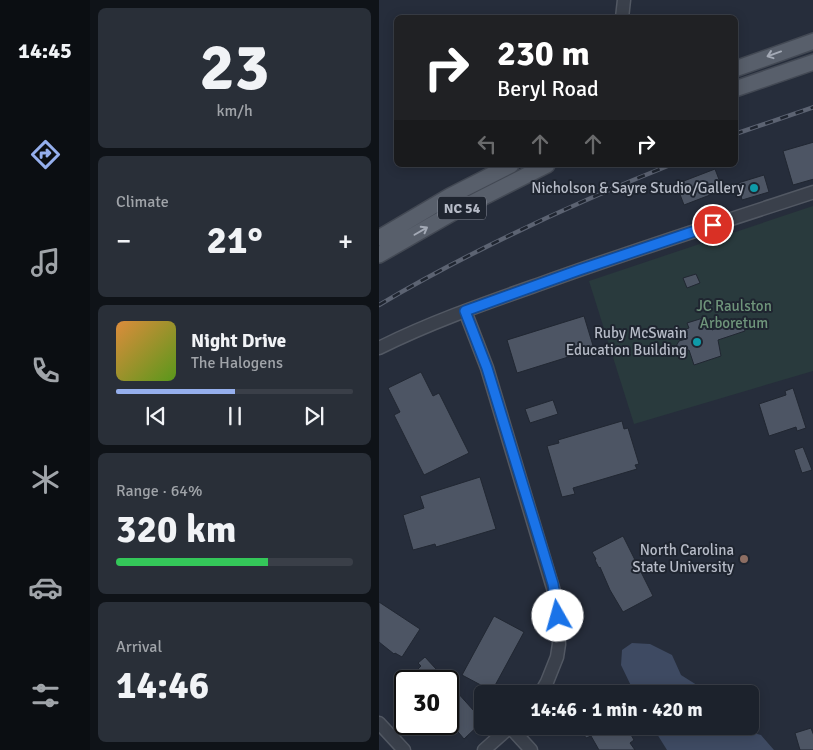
<!DOCTYPE html>
<html lang="en">
<head>
<meta charset="utf-8">
<style>
	:root { --surface:#1c222c; --page:#292f38; --text:#f1f3f6; --muted:#a0a4a9; --line:#3a3f48; --accent:#95afed }
	body { margin:0; font-family:Signika,sans-serif; background:var(--page); color:var(--text); height:100vh; display:flex; flex-direction:column; font-size:19px; white-space:nowrap }
	* { box-sizing:border-box; margin:0 }
	p { font-size:16px; color:var(--muted) }
	.icon { flex:none; width:28px; height:28px; fill:none; stroke:currentColor; stroke-width:2; stroke-linecap:round; stroke-linejoin:round }
	.map { position:relative; flex:1; overflow:hidden }
	.sheet { display:flex; flex-direction:column; gap:8px; padding:8px; background:#0f1318; width:289px }
	.sheet>* { flex:none }
	.hud { position:absolute; left:15px; top:15px; width:344px; height:152px; border-radius:8px; box-shadow:0 2px 12px #0003,0 0 0 1px var(--line); background:#202124; color:#fff; overflow:hidden }
	.speed { position:absolute; left:15px; top:670px; display:flex; gap:10px; font-size:25px; font-weight:700; text-align:center }
	.speed>* { display:grid; place-content:center; width:65px; height:65px; border-radius:50%; background:var(--surface); box-shadow:0 2px 12px #0003,0 0 0 1px var(--line); line-height:1 }
	.speed .limit { border:2px solid #111; border-radius:8px; background:#fff; color:#111 }
	.pin { position:absolute; display:grid; place-items:center; width:42px; height:42px; color:#fff; margin:-21px; border:2px solid #fff; border-radius:50%; box-shadow:0 1px 5px #0007 }
	.me { position:absolute; width:55px; margin:-28px; rotate:353deg; stroke-linejoin:round; filter:drop-shadow(0 0 4px #0008) }
	.turn { display:flex; align-items:center; gap:18px; height:105px; padding:0 20px; font-size:22px }
	.turn .icon { width:65px; height:65px; stroke-width:2.5 }
	.turn b { display:block; font-size:35px; line-height:42px }
	.lanes { display:flex; align-items:center; height:48px; padding:0 20px; background:#0003; justify-content:center; gap:25px; direction:ltr }
	.lanes .off { opacity:.35 }
	.big { font-size:38px; font-weight:700; line-height:1.1 }
	.sheet .tile { flex:1; display:flex; flex-direction:column; justify-content:center; gap:8px; min-width:0; padding:0 18px; border-radius:8px; background:var(--page) }
	.sheet .dial { align-items:center; gap:0 }
	.dial b { font-size:65px; line-height:1 }
	.song { display:flex; align-items:center; gap:15px }
	.cover { width:60px; height:60px; border-radius:8px; background:linear-gradient(135deg,hsl(30 70% 55%),hsl(90 70% 35%)) }
	.played { height:5px; border-radius:2px; background:linear-gradient(90deg,var(--accent) 50%,var(--line) 50%) }
	.keys { display:flex; justify-content:space-around; direction:ltr }
	.heat { display:flex; justify-content:space-between; align-items:center; font-size:28px; direction:ltr }
	.charge { height:8px; border-radius:4px; background:linear-gradient(90deg,#34c759 64%,var(--line) 0) }
	.trip { position:absolute; left:95px; top:685px; width:285px; height:50px; border-radius:8px; background:var(--surface); box-shadow:0 2px 12px #0003,0 0 0 1px var(--line); font-weight:700; line-height:50px; text-align:center }
	main { display:flex; flex:1; min-height:0 }
	.tab-bar { display:flex; flex-direction:column; width:90px; justify-content:space-around; align-items:center; background:#0b0e12; color:var(--muted) }
	.tab-bar .icon { width:35px; height:35px }
	.tab-bar .selected { color:var(--accent) }
	.tab-bar b { font-size:22px; color:var(--text) }
	.map>svg:first-child { display:block }
</style>
</head>
<body>
<main>
<nav class="tab-bar">
<b>14:45</b>
<svg class="icon selected" aria-label="directions" viewBox="0 0 24 24"><path d="M12 3l9 9-9 9-9-9zM9 14v-3h6M13 9l2 2-2 2"/></svg>
<svg class="icon" aria-label="music" viewBox="0 0 24 24"><path d="M9 18V5l10-2v13"/><circle cx="6" cy="18" r="3"/><circle cx="16" cy="16" r="3"/></svg>
<svg class="icon" aria-label="phone" viewBox="0 0 24 24"><path d="M5 4h4l2 5-3 2q2 4 5 5l2-3 5 2v4C11 20 4 13 5 4z"/></svg>
<svg class="icon" aria-label="climate" viewBox="0 0 24 24"><path d="M12 3v18M4 7l16 10M4 17L20 7"/></svg>
<svg class="icon" aria-label="car" viewBox="0 0 24 24"><path d="M5 17H2v-5l4-1 3-4h7l3 4 3 1v5h-3M9 17h6M6 11h13"/><circle cx="7" cy="17" r="2"/><circle cx="17" cy="17" r="2"/></svg>
<svg class="icon" aria-label="filters" viewBox="0 0 24 24"><path d="M4 7h16M4 17h16"/><circle cx="9" cy="7" r="2"/><circle cx="15" cy="17" r="2"/></svg>
</nav>
<section class="sheet">
<div class="tile dial"><b>23</b><p>km/h</p></div>
<div class="tile"><p>Climate</p>
<div class="heat"><a>−</a><b class="big">21°</b><a>+</a></div>
</div>
<div class="tile">
<div class="song"><i class="cover"></i><div><b>Night Drive</b><p>The Halogens</p></div></div>
<div class="played"></div>
<div class="keys"><svg class="icon" aria-label="previous" viewBox="0 0 24 24"><path d="M18 5L8 12l10 7zM5 5v14"/></svg><svg class="icon" aria-label="pause" viewBox="0 0 24 24"><path d="M8 5v14M16 5v14"/></svg><svg class="icon" aria-label="next" viewBox="0 0 24 24"><path d="M6 5l10 7-10 7zM19 5v14"/></svg></div>
</div>
<div class="tile"><p>Range · 64%</p><b class="big">320 km</b><div class="charge"></div></div>
<div class="tile"><p>Arrival</p><b class="big">14:46</b></div>
</section>
<div class="map">
<svg width="435" height="750" viewBox="0 0 435 750">
	<rect width="100%" height="100%" fill="#262d3b"/>
	<!-- green -->
	<path fill="#293a3d" d="M434,206V371L255,424L210,281Z"/>
	<!-- water -->
	<path fill="#3e4a62" d="M253,643L271,644L293,655L302,675L321,687L326,694H256L242,665L243,650Z
		M273,726H357L364,730L382,735L395,750H288Z"/>
	<!-- building -->
	<path fill="#4d5564" stroke="#212732" d="M435,142V179L414,185L404,151Z
		M336,169L344,190L305,205L297,184Z
		M385,175L390,192L363,200L359,183Z
		M317,274L321,283L308,288L304,278Z
		M205,316L215,349L138,373L128,340Z
		M324,318L326,323L331,321L333,330L363,320L366,331L339,340L342,356L315,365L310,350L303,351L296,348L300,341L307,339L304,330L310,328L308,323Z
		M42,372L54,396L60,393L90,453L45,475L15,415L21,412L9,388Z
		M414,388L427,428L418,431L417,427L390,436L380,404L407,395L406,391Z
		M174,400L179,414L151,423L146,409Z
		M243,421L245,429L249,428L260,464L256,465L258,469L194,488L196,494L183,497L168,446L180,443L179,440Z
		M424,447L433,470L423,473L415,450Z
		M101,477L117,529L57,547L56,544L34,550L24,515L45,508L41,496Z
		M244,536L274,596L244,612L231,590L221,567L220,568L216,560L217,559L213,552Z
		M0,602L41,629L23,657L16,653L15,654L0,642Z
		M115,616L145,632L113,691L83,675Z
		M46,657L68,681H33L40,675L37,671L42,666L39,663Z
		M69,682L104,721L85,739L69,720Z
		M200,726H247L255,740L251,743L256,750H220L212,736L207,738Z
		M432,728L435,736V750H421L416,733Z"/>
	<g fill="none" stroke-linecap="round" stroke-linejoin="round">
		<!-- minor casing -->
		<g stroke="#525863" stroke-width="15">
			<path id="minor" d="M243,18L245,0
				M86,311L108,368L177,598L180,644L178,657L168,682L161,694
				M0,348C52,322 107,303 161,284C252,251 343,222 435,192
				M0,723L25,750
				M131,727L152,750
				M105,750L132,726"/>
		</g>
		<!-- major casing -->
		<g stroke="#434954" stroke-width="18">
			<path id="major" d="M356,69L435,41
				M356,89L435,62
				M0,238L71,196L132,165
				M0,255L75,212L168,165"/>
		</g>
		<!-- minor -->
		<use href="#minor" stroke="#3a404b" stroke-width="12"/>
		<!-- major -->
		<use href="#major" stroke="#585f6b" stroke-width="15"/>
		<!-- rail casing -->
		<g stroke="#5c6372" stroke-width="4.5">
			<path id="rail" d="M356,134L435,107
				M0,305C93,250 191,205 291,165"/>
		</g>
		<!-- rail -->
		<use href="#rail" stroke="#1f2530" stroke-width="2.5" stroke-dasharray="8" stroke-linecap="butt"/>
	</g>
	<!-- one-way arrows -->
	<defs><path id="oneway-shaft" d="M-6 0H5M1.5-3L5.5 0L1.5 3" fill="none" stroke-width="1.6" stroke-linecap="round" stroke-linejoin="round" transform="scale(1.25)"/></defs>
	<g stroke="#a3a9b5">
		<use href="#oneway-shaft" transform="translate(395 54) rotate(160)"/>
		<use href="#oneway-shaft" transform="translate(42 231) rotate(-30)"/>
	</g>
	<g fill="none" stroke-linecap="round" stroke-linejoin="round">
		<!-- route casing -->
		<g stroke="#114b97" stroke-width="12">
			<path id="route" d="M179,616L174,584L161,541L108,368L86,311L200,270L334,225"/>
		</g>
		<!-- route -->
		<use href="#route" stroke="#1a73e8" stroke-width="9"/>
	</g>
	<!-- markers -->
	<g fill="#0f9aa8" stroke="#1f2530" stroke-width="2">
		<circle cx="375" cy="188" r="5"/>
		<circle cx="318" cy="342" r="5"/>
	</g>
	<circle fill="#8d6e63" stroke="#1f2530" stroke-width="2" cx="365" cy="559" r="5"/>
	<g text-anchor="middle" stroke-width="4" stroke-linejoin="round" paint-order="stroke">
		<!-- shield labels -->
		<rect fill="#1f2530" stroke="#898e9a" stroke-width="1" x="59" y="196.5" width="48" height="23" rx="4"/>
		<g font-size="14" font-weight="bold" fill="#b6bbc7">
			<text x="83" y="213">NC 54</text>
		</g>
		<!-- poi labels -->
		<g font-size="15" fill="#b6bbc7" stroke="#1f2530" text-anchor="end">
			<text x="365" y="193">Nicholson &amp; Sayre Studio/Gallery</text>
			<text x="308" y="338">Ruby McSwain<tspan x="308" dy="17">Education Building</tspan></text>
			<text x="355" y="555">North Carolina<tspan x="355" dy="17">State University</tspan></text>
		</g>
		<!-- park labels -->
		<g font-size="15" fill="#6f957b" stroke="#1f2530">
			<text x="355" y="311">JC Raulston<tspan x="355" dy="17">Arboretum</tspan></text>
		</g>
	</g>
</svg>
<div class="speed"><div class="limit">30</div></div>
<div class="pin" style="left:334px;top:225px;background:#d93025"><svg class="icon" aria-label="arrive" viewBox="0 0 24 24"><path d="M6 21V4h12l-3 4 3 4H6"/></svg></div>
<svg class="me" style="left:179px;top:616px" viewBox="-20 -20 40 40"><circle r="19" fill="#fff"/><path d="M0-13L10 11 0 6-10 11z" fill="#1a73e8"/></svg>
<div class="trip">14:46 · 1 min · 420 m</div>
<div class="hud">
<div class="turn"><svg class="icon" aria-label="right" viewBox="0 0 24 24"><path d="M7 20v-9h11M14 6l5 5-5 5"/></svg><div><b>230 m</b>Beryl Road</div></div>
<div class="lanes"><svg class="icon off" aria-label="left" viewBox="0 0 24 24"><path d="M17 20v-9H6M10 6l-5 5 5 5"/></svg><svg class="icon off" aria-label="ahead" viewBox="0 0 24 24"><path d="M12 20V5M6 11l6-6 6 6"/></svg><svg class="icon off" aria-label="ahead" viewBox="0 0 24 24"><path d="M12 20V5M6 11l6-6 6 6"/></svg><svg class="icon" aria-label="right" viewBox="0 0 24 24"><path d="M7 20v-9h11M14 6l5 5-5 5"/></svg></div>
</div>
</div>
</main>
</body>
</html>
